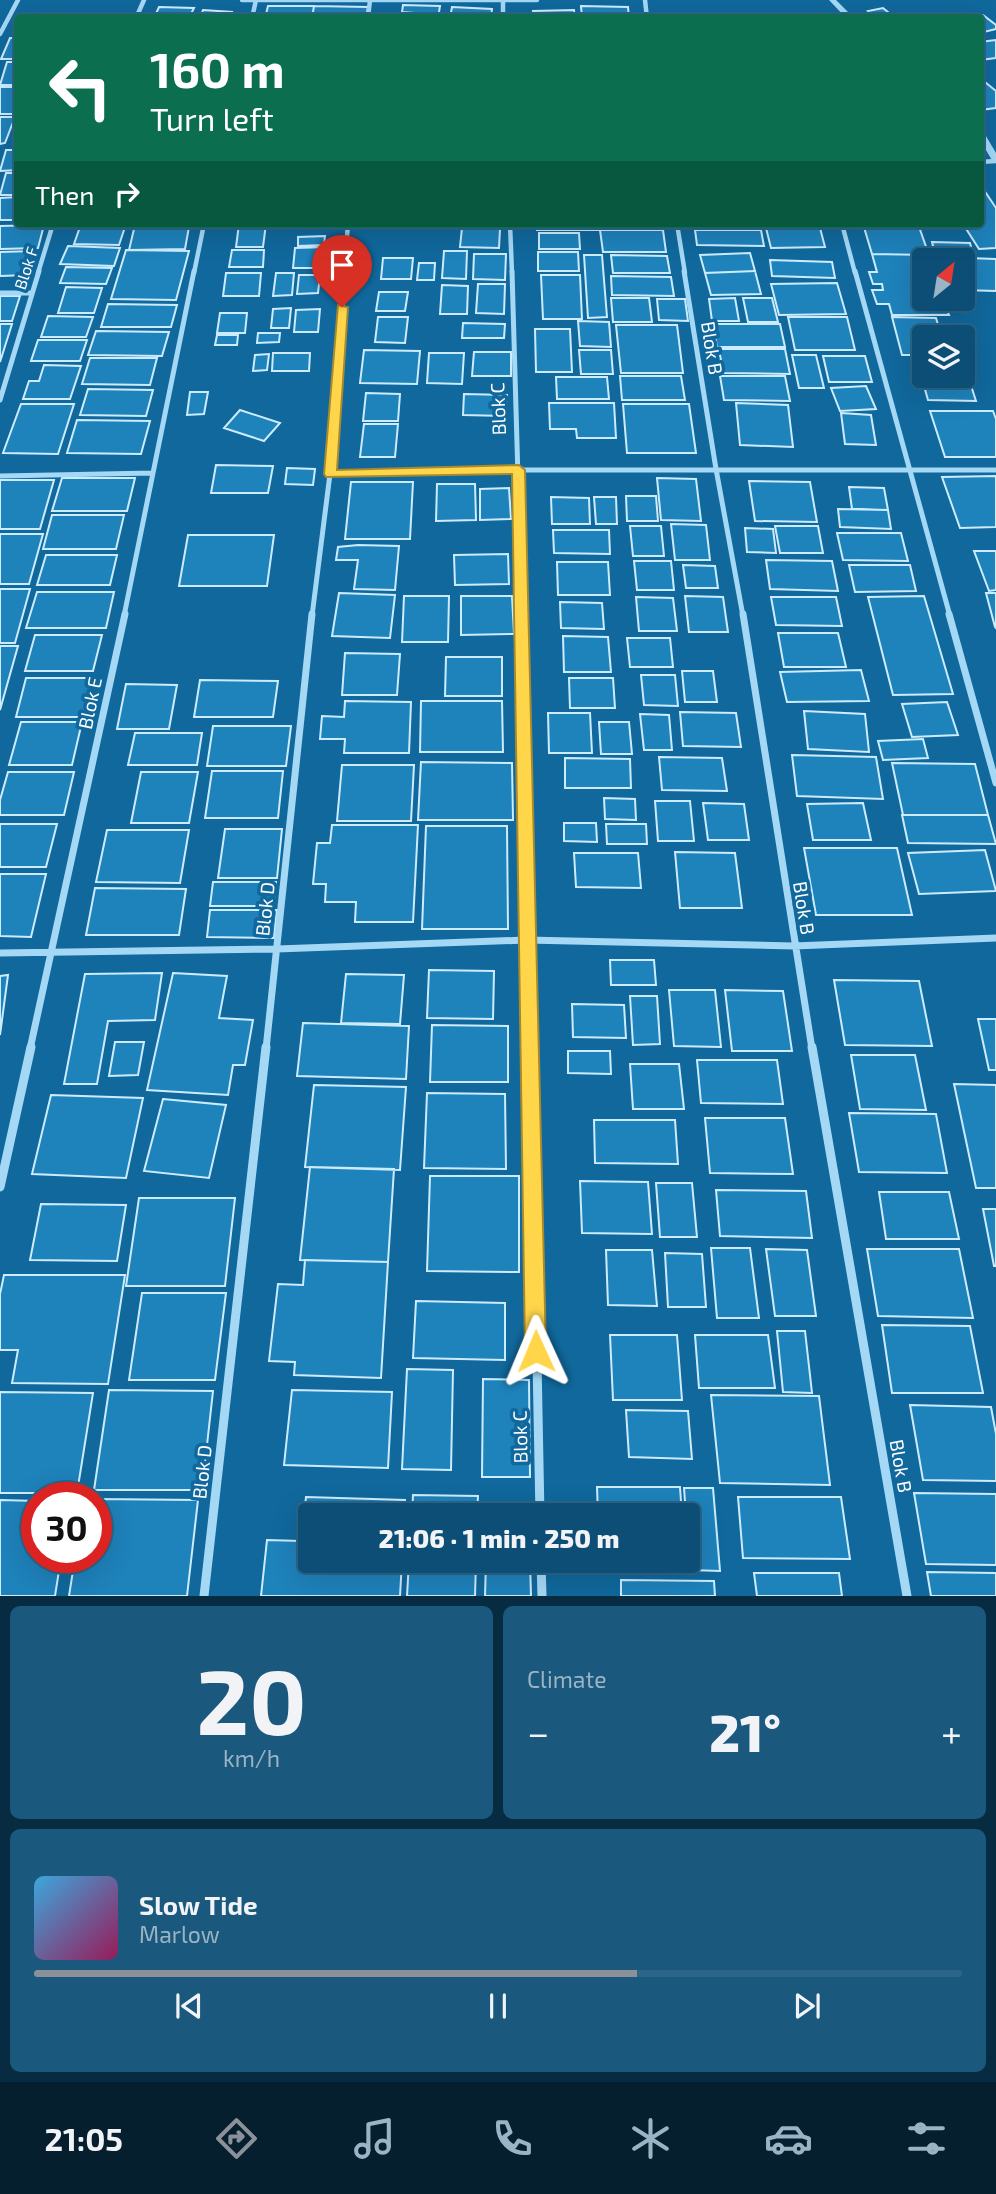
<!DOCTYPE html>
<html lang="en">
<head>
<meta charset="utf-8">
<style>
	:root { --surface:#0c4e75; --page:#1a587d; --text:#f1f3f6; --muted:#9ab4c5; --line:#2c6587; --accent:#8c9099 }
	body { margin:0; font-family:"Exo 2",sans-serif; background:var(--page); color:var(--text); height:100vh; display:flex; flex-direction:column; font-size:26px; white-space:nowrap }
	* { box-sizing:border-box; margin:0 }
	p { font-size:23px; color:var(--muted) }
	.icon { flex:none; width:38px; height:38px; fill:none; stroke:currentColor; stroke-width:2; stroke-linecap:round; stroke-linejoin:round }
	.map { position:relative; height:1596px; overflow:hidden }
	.drawer { display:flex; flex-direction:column; gap:10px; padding:10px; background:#072b40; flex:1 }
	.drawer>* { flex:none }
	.hud { position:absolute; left:14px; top:14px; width:970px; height:214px; border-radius:7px; box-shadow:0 7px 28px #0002,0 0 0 2px var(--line); background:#0b6e4f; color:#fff; overflow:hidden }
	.needle { width:46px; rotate:30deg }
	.tools { position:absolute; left:912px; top:248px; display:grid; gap:14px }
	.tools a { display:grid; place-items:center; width:63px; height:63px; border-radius:7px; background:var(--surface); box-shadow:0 7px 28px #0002,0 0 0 2px var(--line); font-size:35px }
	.speed { position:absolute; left:21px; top:1482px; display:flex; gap:14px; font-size:35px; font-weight:700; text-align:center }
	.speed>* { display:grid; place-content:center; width:91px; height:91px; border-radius:50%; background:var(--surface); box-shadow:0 7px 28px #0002,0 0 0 2px var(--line); line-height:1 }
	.speed .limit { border:10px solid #d22; background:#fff; color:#111 }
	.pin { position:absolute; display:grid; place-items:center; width:60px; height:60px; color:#fff; margin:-72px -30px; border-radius:50% 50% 50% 0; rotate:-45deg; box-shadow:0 0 7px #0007 }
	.pin .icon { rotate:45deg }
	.me { position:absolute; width:77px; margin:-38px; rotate:359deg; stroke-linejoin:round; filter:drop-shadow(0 0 5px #0008) }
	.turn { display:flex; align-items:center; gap:24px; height:147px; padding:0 21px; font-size:32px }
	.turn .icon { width:91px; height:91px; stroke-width:2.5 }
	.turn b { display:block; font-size:49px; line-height:60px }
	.then { display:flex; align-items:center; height:66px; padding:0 21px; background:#0003; gap:14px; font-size:26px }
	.big { font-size:52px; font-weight:800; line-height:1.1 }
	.drawer .card { flex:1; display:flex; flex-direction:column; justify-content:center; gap:10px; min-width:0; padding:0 24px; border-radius:10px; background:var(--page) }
	.drawer .dial { align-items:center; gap:0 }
	.dial b { font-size:91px; line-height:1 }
	.song { display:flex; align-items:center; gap:21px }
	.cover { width:84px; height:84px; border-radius:10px; background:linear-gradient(135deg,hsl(200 70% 55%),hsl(330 70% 35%)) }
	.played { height:7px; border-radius:4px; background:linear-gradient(90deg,var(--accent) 65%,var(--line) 65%) }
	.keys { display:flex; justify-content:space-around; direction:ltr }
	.heat { display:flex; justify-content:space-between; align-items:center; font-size:38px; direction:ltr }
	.drawer .tiles { flex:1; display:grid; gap:10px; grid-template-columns:1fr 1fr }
	.card:last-child { grid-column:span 2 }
	.trip { position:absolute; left:298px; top:1503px; width:402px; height:70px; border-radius:7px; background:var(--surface); box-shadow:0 7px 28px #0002,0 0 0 2px var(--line); font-weight:800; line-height:70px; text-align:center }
	.menu { display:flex; height:112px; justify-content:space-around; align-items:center; background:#051f2f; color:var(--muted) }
	.menu .icon { width:49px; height:49px }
	.menu .selected { color:var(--accent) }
	.menu b { font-size:32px; color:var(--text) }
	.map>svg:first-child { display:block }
</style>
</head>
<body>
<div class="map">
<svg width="996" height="1596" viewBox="0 0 996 1596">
	<rect width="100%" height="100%" fill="#10689c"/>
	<!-- building -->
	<path fill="#1e82bb" stroke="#ccecfe" stroke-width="2" d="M403,5L440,6L438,18H413L414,13L402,12Z
		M268,6H314L312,18H265Z
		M314,6L368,7L366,18H312Z
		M581,6L628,7L629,18H582Z
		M159,7L194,8L189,18H154Z
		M452,7L492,9L491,18H450Z
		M883,8L895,18H875L868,11Z
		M203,10L232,12L230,18H200Z
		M574,10L575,18H534L533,11Z
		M983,15L996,25V29L980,33V18H974Z
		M10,38H18V59H1Z
		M996,40V58L980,60V42Z
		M7,62H18V85H0Z
		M980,78L996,91V108L980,110Z
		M0,87H18V114H0Z
		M0,117H15L5,143L0,144Z
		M6,150H18V170L0,171Z
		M6,173H18V195H0Z
		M980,184L996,208V248L979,249L963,224H980Z
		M18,197V220H0V198Z
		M81,224H126L119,245L74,244Z
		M239,224H266L263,247H236Z
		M293,224H333L332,228L293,229Z
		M537,224H599L600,230H537Z
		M599,224H638L639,230H600Z
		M638,224H662L663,230H639Z
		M697,224H733V228H698Z
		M863,224H918L929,255L872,254Z
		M44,225L38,248L0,249V226Z
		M189,227L185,249L129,250L134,229Z
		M462,228L500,229L499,248L460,247Z
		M766,228H820L825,247L771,248Z
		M600,230H663L666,252H603Z
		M695,230H761L764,246L697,245Z
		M539,233H579L580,249H539Z
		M325,236L324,245L298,246V237Z
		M932,242L970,243L973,255L935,254Z
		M68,246L120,248L114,266L60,264Z
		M327,247L325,268H293L295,248Z
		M126,250L189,251L176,300L111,299Z
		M232,250H264L263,267H229Z
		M34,251L28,275L0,276V252Z
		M444,251H467L466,279L442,278Z
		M538,252H578L579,271H538Z
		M750,253L755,271L705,273L700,255Z
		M474,254H506L505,280L473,279Z
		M872,254L929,255L931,261H924V299H943L949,315H892L889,304H877L872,290H883L882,284H873L869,272H877Z
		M584,255H602L607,317L588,318Z
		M611,255L667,256L670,273H613Z
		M939,257L996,259V291L962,290V261H940Z
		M383,258H413L411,279H381Z
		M770,260L832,262L835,278L772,276Z
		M419,263H435L434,280H417Z
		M66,267L112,268L106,284L60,283Z
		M755,271L761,294L711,295L705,273Z
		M226,273H261L259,296H223Z
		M276,273H294L292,295L273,296Z
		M299,275H320L318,293L297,294Z
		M541,275H580L582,319H543Z
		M611,276L671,277L674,296L612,295Z
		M837,283L846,314L779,315L771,284Z
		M478,284H505L504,314L476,313Z
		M442,285L468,286L467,314H440Z
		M66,287L102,288L94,313H58Z
		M379,292H408L405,311H376Z
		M0,296H20L12,321H0Z
		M611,298H649L652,322H613Z
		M735,298L739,321H712L709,299Z
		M743,298H772L778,322H748Z
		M657,299H685L688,321L659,320Z
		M108,304L177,305L171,327H101Z
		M291,308L289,328H271L273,309Z
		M320,309L318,332H294L296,310Z
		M220,313H247L245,333H217Z
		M48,316L93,317L86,337H41Z
		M378,317H408L405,343L375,342Z
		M788,317H847L855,350H795Z
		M892,317L936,318L942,338H924V355H902Z
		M578,321L609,322L611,347L580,346Z
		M463,323L505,324L504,338H462Z
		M0,324H12L0,362Z
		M713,324H780L785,347H717Z
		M616,325H677L683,373H621Z
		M535,329H570L572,372H536Z
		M96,331L169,332L162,356L88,355Z
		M258,333H280L279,342L257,343Z
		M217,335H238L237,345H215Z
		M38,340H87L80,361H31Z
		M719,349H785L790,374L723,373Z
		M364,350L420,351L417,384L360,383Z
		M579,350H611L613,374H581Z
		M474,352H511V376H472Z
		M273,353H310L309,371H272Z
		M429,353H464L462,384L427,383Z
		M269,354L267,370L253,371L255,355Z
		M792,355H816L824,388H799Z
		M823,356H865L872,382H829Z
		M90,358H157L150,385L82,384Z
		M917,361H924V376H962L963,361L976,401L928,400Z
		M44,365L81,366L70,399H23L29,381H39Z
		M620,376H681L685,400H622Z
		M720,376H785L790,401L724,400Z
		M556,377H607L609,399H557Z
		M866,386L876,409L840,411L831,388Z
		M88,389L153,390L146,416L80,415Z
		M190,392H208L204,414L187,415Z
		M366,393L400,394L398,421H363Z
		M464,394L507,395L506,416L463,415Z
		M549,403H614L616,438H577L576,429H550Z
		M736,403L788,405L793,447L740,445Z
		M21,404H74L58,454L3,453Z
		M623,404H689L696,453H627Z
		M240,410L280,423L264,441L224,428Z
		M930,411H993L996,419V457H945Z
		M841,413L871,415L876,445L845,444Z
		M77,420L150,421L141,454L67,453Z
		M364,424H398L395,457H360Z
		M216,465L273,466L268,493H211Z
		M287,468L315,469L313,485L285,484Z
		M996,476V527L960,528L942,477Z
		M62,478H135L127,511H52Z
		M657,478L696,479L701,521L661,520Z
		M0,480H54L40,529H0Z
		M749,481L810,482L817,522L755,521Z
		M351,482H413L410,539H345Z
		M437,484H475L476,520L436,521Z
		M849,487L884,488L888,510L852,509Z
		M509,488L511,519L480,520V489Z
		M626,496H656L658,521H627Z
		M551,497L589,498L590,524H552Z
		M594,497H616L617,524H596Z
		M838,509L888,510L891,529L840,527Z
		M52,515H124L116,549H43Z
		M671,524L706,525L710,560H675Z
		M630,526H661L664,556H633Z
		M775,526H818L823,553H780Z
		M745,528L773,529L776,553L747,552Z
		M553,530H609L610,554L554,553Z
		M837,533H901L908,561L843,560Z
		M0,534H43L29,584H0Z
		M188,535H274L267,586H179Z
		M358,545L399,546L395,590L354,589L358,560H336L338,547Z
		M974,551H996V590L989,591Z
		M508,554L509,584L455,585L454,555Z
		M46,555H117L110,585H37Z
		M766,560L832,561L838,591L770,589Z
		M634,561H671L674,590H637Z
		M557,562H608L610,595H558Z
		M683,565L715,566L718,588H686Z
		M849,565H910L916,591L855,592Z
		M0,589H30L15,643H0Z
		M37,592H114L106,628H26Z
		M339,593L395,595L390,638L332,636Z
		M986,593H996V628L995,627Z
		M404,596H449L448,642H402Z
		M461,596H512L514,634L461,635Z
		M685,596L723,597L728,632H689Z
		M924,596L953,694L893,695L868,597Z
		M636,597L673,598L677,631H639Z
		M771,597H836L842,626L776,625Z
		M560,602L602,603L604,629L561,628Z
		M778,633H838L846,667H784Z
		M35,635H102L93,671H25Z
		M563,636L608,637L611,672H564Z
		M627,638H670L673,667H630Z
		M0,646H18L0,710Z
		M345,653L400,654L397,695H342Z
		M446,657H502V696H445Z
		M861,670L869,701L787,702L780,672Z
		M682,671H713L717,702H685Z
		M641,675H675L678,706L644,705Z
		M26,678H92L83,717H16Z
		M569,678H613L615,708H570Z
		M200,680L278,681L273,717H194Z
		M126,684L177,685L169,729H117Z
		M345,701L411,702L409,753H344L345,739H320L322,716L344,717Z
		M421,701H502L503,752H420Z
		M947,702L958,735L912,737L902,704Z
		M804,711L865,714L869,752L808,749Z
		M680,712L736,713L741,747L683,746Z
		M548,713H590L592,753H549Z
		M640,714L669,715L672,750H644Z
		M21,722H82L72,765H9Z
		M599,722H629L632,754H601Z
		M213,726H291L286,766H207Z
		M135,733H202L197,765H128Z
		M923,739L928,758L883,760L878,741Z
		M792,755L876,757L883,799L797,796Z
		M659,757L722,758L727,791L662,790Z
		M565,758L630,759L631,788H565Z
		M421,762L512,763L513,820H418Z
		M892,763L975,764L988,815H903Z
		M342,765H414L411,821H337Z
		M212,771H283L278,818H205Z
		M8,772H74L64,815H0V800Z
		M141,772H198L189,823H131Z
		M604,798L635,799L636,820L605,819Z
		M655,801H690L694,841H658Z
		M703,803L744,804L749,840H708Z
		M863,803L871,840H813L807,804Z
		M902,815H988L996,844L908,843Z
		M564,823H596L597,842L564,841Z
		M0,824H57L46,867H0Z
		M606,824H646L647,844H607Z
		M332,825H418L413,922H355L356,902H325L326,884H313L317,843H330Z
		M426,826H507L508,929H422Z
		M225,829H282L277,878H218Z
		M107,830H189L180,883L96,882Z
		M804,848H897L912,915H816Z
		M985,850L996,891L919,894L908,853Z
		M675,852L735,853L742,908H680Z
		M574,853H638L641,888L576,887Z
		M0,874H46L31,937L0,936Z
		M213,882H276L274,906H210Z
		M95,888L186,889L179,935H86Z
		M210,910H277L274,938L207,937Z
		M610,960H654L656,985H611Z
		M429,970L494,971L493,1019L427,1018Z
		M162,973L155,1020L108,1021L97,1084H64L85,974Z
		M173,973L227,976L219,1018L253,1020L245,1065H233L228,1095L147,1090Z
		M346,974L404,975L400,1024L341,1023Z
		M8,975L0,1035V976Z
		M834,980L919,981L932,1046L845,1045Z
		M669,990H715L721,1047L674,1046Z
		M725,990L783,991L792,1051H732Z
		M630,996H657L660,1044L633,1045Z
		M572,1004L624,1005L626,1038L573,1037Z
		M978,1019H996V1070H989Z
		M303,1023L409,1026L406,1079L297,1076Z
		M432,1025L508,1026V1082H430Z
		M115,1042H144L138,1075L109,1076Z
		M568,1051H610L611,1074L568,1073Z
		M851,1055H915L926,1110L860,1109Z
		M697,1060H777L783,1104L701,1103Z
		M630,1064H679L684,1109H633Z
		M954,1084L996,1085V1188H976Z
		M314,1085L406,1087L400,1170L305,1167Z
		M427,1093L505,1094L506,1169L424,1168Z
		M51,1095L143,1098L126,1178L32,1174Z
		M163,1099L226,1105L209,1178L144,1171Z
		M849,1113L936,1114L947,1173L859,1172Z
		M705,1118H785L793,1174L710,1173Z
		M594,1120H675L678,1164L595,1163Z
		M310,1167L394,1169L388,1262L300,1260Z
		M430,1176H519V1272L427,1271Z
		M580,1181L648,1182L652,1234L582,1233Z
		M656,1183H692L697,1237H660Z
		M716,1190L806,1191L812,1238L720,1236Z
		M879,1192H949L959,1239H886Z
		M139,1198H235L225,1286H126Z
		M41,1204L126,1205L117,1261L30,1260Z
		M983,1209H996V1266H994Z
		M711,1248H750L759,1318H717Z
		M766,1249L807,1250L816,1316H775Z
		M867,1249H959L973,1318L878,1316Z
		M606,1250H652L657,1306L608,1305Z
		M665,1253L702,1254L706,1307H668Z
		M305,1260L388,1262L381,1378L294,1375L295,1362L269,1361L278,1284L303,1285Z
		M4,1275H125L108,1384L12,1383L18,1350H0V1294Z
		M142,1293H226L215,1380H129Z
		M416,1301L505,1303V1360L413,1358Z
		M882,1325L970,1326L983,1393H892Z
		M777,1331H805L812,1393L783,1392Z
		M610,1335H677L682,1400H613Z
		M695,1335H768L775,1388H699Z
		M407,1369L453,1370L451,1470L402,1469Z
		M483,1379L529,1380L530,1477H482Z
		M109,1390L213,1391L202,1490H94Z
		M292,1390L392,1392L388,1468L284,1465Z
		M0,1392L93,1393L77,1493H0Z
		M711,1395L819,1396L830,1485L720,1483Z
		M910,1405L991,1407L996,1434V1481L923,1480Z
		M626,1410L688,1411L692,1459L629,1457Z
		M597,1487H680L682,1516H598Z
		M684,1488H713L720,1571L690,1570Z
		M914,1493L996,1494V1565L926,1564Z
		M413,1495L478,1496L477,1516H412Z
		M306,1497L405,1500L404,1516H310V1561H402L400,1596H261L267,1540L301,1541Z
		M738,1497H841L850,1559L743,1558Z
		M96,1499L198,1500L187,1596H69L75,1558H96Z
		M0,1500L37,1501V1558H61L55,1596H0Z
		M409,1561H476L475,1596H407Z
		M486,1561H530L531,1596H485Z
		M600,1561H685L686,1570L601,1569Z
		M927,1572L996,1573V1596H931Z
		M754,1573H839L842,1596H757Z
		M621,1580L714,1581L715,1596H621Z"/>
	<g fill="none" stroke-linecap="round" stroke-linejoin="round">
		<!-- minor-far3 -->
		<path stroke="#a4d8f5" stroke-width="4.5" d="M242,0H537
			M503,0V18
			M645,0L647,18
			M136,18L144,0
			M252,18L256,0
			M368,18L370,0
			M0,34L18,0
			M980,162L996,161
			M510,224L512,273
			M677,224L685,273
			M842,224L855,273
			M38,273L53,224
			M194,273L204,224
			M344,273L348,224"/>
		<!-- minor-far2 -->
		<path stroke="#a4d8f5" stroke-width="5" d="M512,271L522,616
			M684,271L716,469L743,616
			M855,271L950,616
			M0,293H30
			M0,400L39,271
			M330,474L519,470H996
			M0,476L153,473
			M124,616L194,271
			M312,616L330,474L345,271"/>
		<!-- minor-far1 -->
		<path stroke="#a4d8f5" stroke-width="7" d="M522,614L531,1049
			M743,614L812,1049
			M949,614L996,783
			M0,953L277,949L526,940L794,946L996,938
			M30,1049L125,614
			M266,1049L312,614"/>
		<!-- minor -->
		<path stroke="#a4d8f5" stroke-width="9" d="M531,1047L540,1516
			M812,1047L907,1596
			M0,1187L31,1047
			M541,1561L542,1596
			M204,1596L266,1047"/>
		<!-- tertiary -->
		<path fill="#a4d8f5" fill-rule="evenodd" d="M829,0H836L854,18H846Z
			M980,131H983L996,153V162H993L980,140Z"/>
	</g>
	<!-- route -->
	<path fill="#ffd54a" stroke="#a68a30" stroke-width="2" d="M338,305L348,307L337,470L519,465L525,470L546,1351L543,1359L536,1362L529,1359L525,1351L512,474L326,477L324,474Z"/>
	<g text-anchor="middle" stroke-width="7" stroke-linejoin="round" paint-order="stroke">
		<!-- far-street labels -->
		<g font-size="16" fill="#fff" stroke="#10689c">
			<text transform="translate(26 268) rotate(-72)" y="6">Blok F</text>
		</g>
		<!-- street labels -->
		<g font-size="19" fill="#fff" stroke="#10689c">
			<text transform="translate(712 348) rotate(81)" y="7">Blok B</text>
			<text transform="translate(498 409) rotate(-92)" y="7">Blok C</text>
			<text transform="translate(90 703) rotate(-78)" y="7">Blok E</text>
			<text transform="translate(804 908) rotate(81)" y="7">Blok B</text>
			<text transform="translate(265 909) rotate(-84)" y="7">Blok D</text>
			<text transform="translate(520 1437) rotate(-91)" y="7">Blok C</text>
			<text transform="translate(901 1466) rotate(80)" y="7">Blok B</text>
			<text transform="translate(202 1472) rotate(-84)" y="7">Blok D</text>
		</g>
	</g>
</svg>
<div class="tools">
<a><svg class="needle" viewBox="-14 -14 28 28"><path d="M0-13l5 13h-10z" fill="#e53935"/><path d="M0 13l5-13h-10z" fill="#9ab4c5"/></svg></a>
<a><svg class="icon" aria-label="layers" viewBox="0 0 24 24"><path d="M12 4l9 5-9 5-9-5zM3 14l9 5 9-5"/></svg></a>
</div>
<div class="speed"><div class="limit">30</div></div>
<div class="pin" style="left:342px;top:307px;background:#d93025"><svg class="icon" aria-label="arrive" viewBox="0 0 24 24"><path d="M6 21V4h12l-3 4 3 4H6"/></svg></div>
<svg class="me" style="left:536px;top:1351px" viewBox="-20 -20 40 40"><path d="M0-17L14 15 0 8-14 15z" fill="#ffd54a" stroke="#fff" stroke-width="4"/></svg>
<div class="trip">21:06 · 1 min · 250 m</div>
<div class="hud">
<div class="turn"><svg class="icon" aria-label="left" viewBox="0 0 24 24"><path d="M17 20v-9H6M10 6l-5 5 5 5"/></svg><div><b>160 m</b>Turn left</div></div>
<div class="then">Then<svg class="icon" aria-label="right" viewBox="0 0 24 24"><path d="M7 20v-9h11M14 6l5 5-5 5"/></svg></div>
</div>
</div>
<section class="drawer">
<div class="tiles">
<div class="card dial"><b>20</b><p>km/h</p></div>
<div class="card"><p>Climate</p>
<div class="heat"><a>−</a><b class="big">21°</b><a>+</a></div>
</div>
<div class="card">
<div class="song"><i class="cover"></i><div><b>Slow Tide</b><p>Marlow</p></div></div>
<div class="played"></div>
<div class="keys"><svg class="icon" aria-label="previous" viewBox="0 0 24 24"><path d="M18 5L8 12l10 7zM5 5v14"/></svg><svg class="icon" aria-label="pause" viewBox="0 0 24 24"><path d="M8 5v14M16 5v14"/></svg><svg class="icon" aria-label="next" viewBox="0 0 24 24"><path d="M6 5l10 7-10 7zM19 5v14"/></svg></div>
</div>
</div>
</section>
<nav class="menu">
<b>21:05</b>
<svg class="icon selected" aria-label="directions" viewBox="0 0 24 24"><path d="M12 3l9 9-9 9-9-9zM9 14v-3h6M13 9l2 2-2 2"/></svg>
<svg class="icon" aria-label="music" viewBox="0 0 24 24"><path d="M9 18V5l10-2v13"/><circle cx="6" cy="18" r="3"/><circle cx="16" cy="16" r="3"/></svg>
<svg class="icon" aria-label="phone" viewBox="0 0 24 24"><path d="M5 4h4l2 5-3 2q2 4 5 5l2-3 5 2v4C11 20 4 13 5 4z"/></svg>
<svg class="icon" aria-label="climate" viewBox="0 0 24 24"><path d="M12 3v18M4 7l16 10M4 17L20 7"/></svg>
<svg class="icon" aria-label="car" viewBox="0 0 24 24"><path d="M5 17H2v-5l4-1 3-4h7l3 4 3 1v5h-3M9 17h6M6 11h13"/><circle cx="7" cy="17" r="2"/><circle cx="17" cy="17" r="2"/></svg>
<svg class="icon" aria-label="filters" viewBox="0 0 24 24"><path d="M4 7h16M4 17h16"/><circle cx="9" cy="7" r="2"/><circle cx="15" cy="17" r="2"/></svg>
</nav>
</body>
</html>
